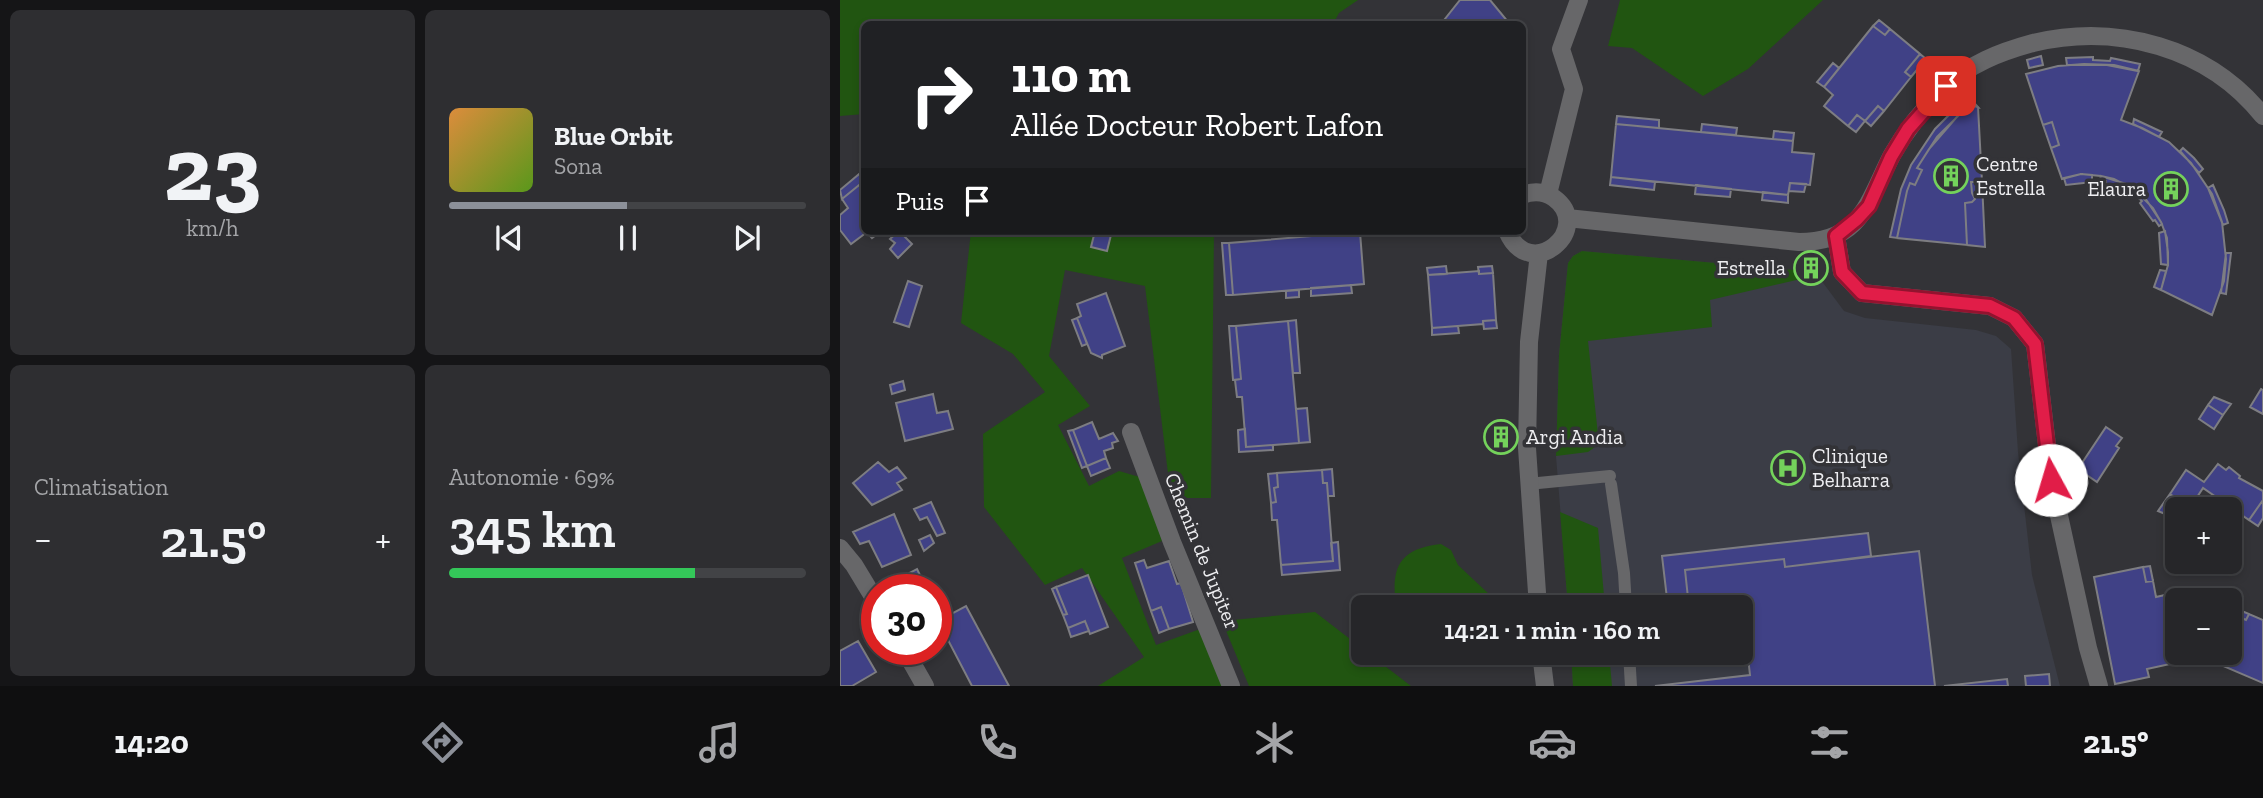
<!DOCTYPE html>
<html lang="fr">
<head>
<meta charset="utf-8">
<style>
	:root { --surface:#262629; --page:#2e2e31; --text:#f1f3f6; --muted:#a4a5a8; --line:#424346; --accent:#8c9099 }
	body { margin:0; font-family:"Zilla Slab",serif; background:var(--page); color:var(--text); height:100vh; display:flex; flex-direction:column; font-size:26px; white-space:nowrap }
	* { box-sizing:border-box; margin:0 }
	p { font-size:23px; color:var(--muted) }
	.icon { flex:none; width:38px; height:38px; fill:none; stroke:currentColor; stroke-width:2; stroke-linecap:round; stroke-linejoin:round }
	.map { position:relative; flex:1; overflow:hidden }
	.panel { display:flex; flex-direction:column; gap:10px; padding:10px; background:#151517; width:840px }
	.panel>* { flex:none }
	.banner { position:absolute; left:21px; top:21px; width:665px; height:214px; border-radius:10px; box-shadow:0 4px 10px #0003,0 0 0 2px var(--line); background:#202124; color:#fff; overflow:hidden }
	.fabs { position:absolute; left:1325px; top:497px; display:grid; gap:14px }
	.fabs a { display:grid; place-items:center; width:77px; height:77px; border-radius:10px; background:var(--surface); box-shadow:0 4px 10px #0003,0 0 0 2px var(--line); font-size:35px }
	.speed { position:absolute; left:21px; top:574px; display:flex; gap:14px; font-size:35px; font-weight:700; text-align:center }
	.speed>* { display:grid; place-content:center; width:91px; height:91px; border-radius:50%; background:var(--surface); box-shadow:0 4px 10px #0003,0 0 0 2px var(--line); line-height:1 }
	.speed .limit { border:10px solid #d22; background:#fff; color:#111 }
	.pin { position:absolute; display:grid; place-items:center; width:60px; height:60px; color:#fff; margin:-30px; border-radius:14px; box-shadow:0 4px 10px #0006 }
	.me { position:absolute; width:77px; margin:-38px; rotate:354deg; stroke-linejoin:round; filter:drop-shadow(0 0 5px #0008) }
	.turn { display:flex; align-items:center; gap:24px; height:147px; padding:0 35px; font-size:32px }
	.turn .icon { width:91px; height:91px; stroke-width:2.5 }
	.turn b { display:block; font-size:49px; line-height:60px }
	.then { display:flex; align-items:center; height:66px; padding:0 35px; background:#0003; gap:14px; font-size:26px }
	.big { font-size:52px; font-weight:600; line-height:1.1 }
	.panel .widget { flex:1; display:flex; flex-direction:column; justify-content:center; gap:10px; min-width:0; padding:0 24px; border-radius:10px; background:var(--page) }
	.panel .dial { align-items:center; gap:0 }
	.dial b { font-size:91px; line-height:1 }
	.song { display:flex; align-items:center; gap:21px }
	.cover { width:84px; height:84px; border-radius:10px; background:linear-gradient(135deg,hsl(30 70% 55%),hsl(90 70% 35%)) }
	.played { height:7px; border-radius:4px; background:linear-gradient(90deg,var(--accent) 50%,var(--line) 50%) }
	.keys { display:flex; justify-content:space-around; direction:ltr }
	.heat { display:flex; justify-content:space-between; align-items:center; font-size:38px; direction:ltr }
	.charge { height:10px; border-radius:5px; background:linear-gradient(90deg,#34c759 69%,var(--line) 0) }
	.panel .tiles { flex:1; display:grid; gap:10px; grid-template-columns:repeat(2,1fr) }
	.trip { position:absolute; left:511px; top:595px; width:402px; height:70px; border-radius:10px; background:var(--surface); box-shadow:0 4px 10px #0003,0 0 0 2px var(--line); font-weight:600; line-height:70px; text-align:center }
	.menu { display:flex; height:112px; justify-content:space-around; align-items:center; background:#0f0f10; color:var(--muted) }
	.menu .icon { width:49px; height:49px }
	.menu .selected { color:var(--accent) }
	.menu b { font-size:32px; color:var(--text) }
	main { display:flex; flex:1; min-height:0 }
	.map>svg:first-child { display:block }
</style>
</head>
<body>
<main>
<section class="panel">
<div class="tiles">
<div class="widget dial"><b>23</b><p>km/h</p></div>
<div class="widget">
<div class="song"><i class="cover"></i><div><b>Blue Orbit</b><p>Sona</p></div></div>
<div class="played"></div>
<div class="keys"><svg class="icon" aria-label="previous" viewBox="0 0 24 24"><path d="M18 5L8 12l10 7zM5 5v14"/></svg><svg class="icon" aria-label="pause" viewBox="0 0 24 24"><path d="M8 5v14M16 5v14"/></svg><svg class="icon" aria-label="next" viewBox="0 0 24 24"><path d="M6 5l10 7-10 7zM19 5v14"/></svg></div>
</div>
<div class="widget"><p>Climatisation</p>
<div class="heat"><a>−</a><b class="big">21.5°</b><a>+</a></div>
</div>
<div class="widget"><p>Autonomie · 69%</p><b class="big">345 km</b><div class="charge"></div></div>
</div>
</section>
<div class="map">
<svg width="1423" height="686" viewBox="0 0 1423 686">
	<rect width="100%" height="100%" fill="#333337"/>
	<!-- built -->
	<path fill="#3b3d46" d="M742,251L975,272L1004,311L1025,318L1136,330L1156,336L1171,349L1178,452L1192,575L1220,686H733L731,653H901V607H728L716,456L719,355L728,263L733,256Z"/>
	<!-- green -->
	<path fill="#215511" d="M0,0H518L499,13L493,24H24V114L0,116Z
		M780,0H983L908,69L863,96L792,48L768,46Z
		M131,231H374L371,498H331L305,286L225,270L209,356L250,406L218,425L249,486L279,471L303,478L322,541L282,558L316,645L363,628L387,686H258L304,657L242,568L205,585L144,507L143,434L205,392L173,354L121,323Z
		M742,251L965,271L975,272L974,276L870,300L872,327L748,341L759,444L748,452L716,456L719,355L728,263L733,256Z
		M720,512L758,528L765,607H728Z
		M601,544L611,550L618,565L651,596L648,600L641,601L638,598L616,601L612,607H565L555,597C552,562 565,548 601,544Z
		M475,612L523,649V653H528L571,686H409L382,621Z
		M731,653H769L772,686H733Z"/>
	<!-- building -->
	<path fill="#404186" stroke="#7d7d82" stroke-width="2" d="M620,0H650L669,23L601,24Z
		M1039,20L1050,29L1045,35L1033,26Z
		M1033,26L1045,35L1050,29L1080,54L1065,72L1071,77L1044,111L1038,106L1025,121L1017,115L1008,126L984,106L993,95L984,87Z
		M1080,54L1086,59L1071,77L1065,72Z
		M1201,56L1203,65L1189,68L1187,60Z
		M1253,57V60L1270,61L1271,58L1300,64L1298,71L1267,65H1227L1226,58Z
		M993,63L999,68L984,87L977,82Z
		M1244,64L1274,65L1299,71L1281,120L1302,128L1329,142L1351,163L1372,194L1382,222L1386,259L1384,281L1372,315L1321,290L1328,265L1327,238L1321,222L1305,198L1286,184L1261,176L1241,174L1222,179L1211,148L1219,145L1212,122L1203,125L1186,74L1218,66Z
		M1128,96L1138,107L1129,105L1122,111L1089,149L1077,168L1082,170L1075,185L1070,183L1067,191L1057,238L1050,237L1061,189L1071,165L1095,129Z
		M1129,105L1138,107L1142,182H1131L1132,193L1135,199L1132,202L1125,203L1127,245L1057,238L1067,191L1070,183L1075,185L1082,170L1077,168L1097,137Z
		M1038,106L1044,111L1031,126L1025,121Z
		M1017,115L1025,121L1016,132L1008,126Z
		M777,116L819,120V128L776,124Z
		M1294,119L1322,132L1319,137L1293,124Z
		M1212,122L1219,145L1211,148L1203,125Z
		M776,124L953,141L952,152L974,154L970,185L950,183L948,195L771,177Z
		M862,124L897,128L896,135L861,132Z
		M934,131L954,133L953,141L933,139Z
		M1343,148L1354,158L1363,169L1359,173L1340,151Z
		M24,170V181L2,199L0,190Z
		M1241,174L1252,175V182L1226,185L1224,178Z
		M1261,176L1274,179L1295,190L1313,208L1322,224L1319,226L1315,220L1313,221L1300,203L1302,201L1295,195L1289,190L1287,193L1266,184V181L1260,179Z
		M771,177L815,182L814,190L770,185Z
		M24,181V231H41L32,238L27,232L11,244L0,230V215L8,208L2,199Z
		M1131,182H1142L1145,247L1127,245L1125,203L1132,202L1135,199L1132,193Z
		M950,183L966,184L964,192L949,191Z
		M856,185L891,189L890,197L855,194Z
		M1373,185L1384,210L1388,223L1383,225L1368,188Z
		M923,192L948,195V203L922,200Z
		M59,231L72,244L58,258L50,249L55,243L50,239Z
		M255,231H272L267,251L251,247Z
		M466,231H507V233L467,236Z
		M1325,231L1328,252V265L1321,264L1319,233Z
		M520,232L524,284L393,295L389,243Z
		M382,243H389L393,295H386Z
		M1386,253H1391L1386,294L1381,293Z
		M966,263L976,264L975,272L965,271Z
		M606,266L607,274L588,275L587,268Z
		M652,266L653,273L639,274L638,267Z
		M1320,270L1326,271L1321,290L1314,287Z
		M639,271V274L653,273L656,320L643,321V324L592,328L588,275Z
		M68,281L82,286L69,327L54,322Z
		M511,285L512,293L471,296V288Z
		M459,290V297L446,298V291Z
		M266,293L285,346L262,355V358L251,353L237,318L241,316L237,304Z
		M237,318L247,344L242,346L232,320Z
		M456,320L460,373H453L448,321Z
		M656,320L657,328L644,329L643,321Z
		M448,321L459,443L406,447L402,397H397L395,380L401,379L396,326Z
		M389,326H396L401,379L393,380Z
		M618,326L619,333L592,335V328Z
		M63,381L65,390L52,394L50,385Z
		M1421,389L1423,390V414L1410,407Z
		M93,394L97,413L108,411L113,429L65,441L56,403Z
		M1374,397L1391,404L1383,415L1368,405Z
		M1368,405L1383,415L1374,429L1359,419Z
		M467,408L470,442L459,443L456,409Z
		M252,422L259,439L273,433L278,441L272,443L273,448L264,451L266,458L247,466L233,430Z
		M1266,427L1282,438L1276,446L1279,448L1257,482L1238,469Z
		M405,429L406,447L433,445V450L399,452L398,430Z
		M233,430L247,466L242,468L228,431Z
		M656,430H666V445H656Z
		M266,458L270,468L251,476L247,466Z
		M38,462L49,472L57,467L66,478L57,483L62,490L32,505L13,483Z
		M1378,464L1386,470L1389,467L1400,476L1399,478L1423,491V500L1409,520L1363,488L1350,508L1330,494L1346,470L1364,482Z
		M492,469L494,496H488L487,483H483L482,470Z
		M1196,469L1197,477L1183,480L1182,472Z
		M482,470L483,483H487L493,561L441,565L437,520H432L431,503L436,502L434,488L438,487L437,473Z
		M437,473L438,487L434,488L436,502L431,503L428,474Z
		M1330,494L1350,508L1337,509V519L1318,511Z
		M1423,500V518L1418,526L1409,520Z
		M91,502L105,533L97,536L87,517L80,520L74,509Z
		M54,514L71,555L42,567L29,541L20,544L13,532Z
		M1028,533L1031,556L945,567L944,559L845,570L849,607H828L822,556Z
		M90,535L94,543L84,551L79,540Z
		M498,542L500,570L442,575L441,565L493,561L491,543Z
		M1079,551L1095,686H815L910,675L904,621H901V607H849L845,570L944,559L945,567Z
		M304,560L307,568L329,561L337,584L341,583L353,622L329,629L321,607L311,611L295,563Z
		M1310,566L1313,581L1306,582L1303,567Z
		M1303,567L1306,582L1313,581L1316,597L1351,589L1377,600H1337V651L1327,653L1330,664L1307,669L1309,677L1275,684L1254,577Z
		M77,569L87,590H61L56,580Z
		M248,575L268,627L250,634L245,621L228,628L223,615L227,614L216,587Z
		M216,587L227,614L223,615L212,589Z
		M126,606L169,686H132L107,638L103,640L96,628V622Z
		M321,607L329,629L319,633L311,611Z
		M1396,608L1394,615L1406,620L1409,614L1423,620V683L1353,653H1390V613L1393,615Z
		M1397,609L1409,614L1406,620L1394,615Z
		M245,621L249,631L231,637L228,628Z
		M18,641L36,672L12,686H0V651Z
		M1209,674L1210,686H1186L1185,676Z
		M1167,679L1168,686H1104Z"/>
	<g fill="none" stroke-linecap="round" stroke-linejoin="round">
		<!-- service -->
		<path stroke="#676769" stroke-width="12" d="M688,484L770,476
			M771,484L784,573L786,607
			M789,653L791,686"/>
		<!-- minor -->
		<path stroke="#676769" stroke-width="18" d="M708,194L734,89L721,49L739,0
			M727,218L959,242C1022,242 1028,201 1052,155C1066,130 1084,108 1104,88C1129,64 1160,52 1193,43C1277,23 1368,47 1423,116
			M667,231C690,285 755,228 714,198C704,191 693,191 682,195
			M996,236L1002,272L1022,293L1150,306L1174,318L1195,344L1211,479L1248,648L1259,686
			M291,432L332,542L391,686
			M0,548L14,565L37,603
			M698,607L687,448L689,342L699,253
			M64,649L85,686
			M701,653L705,686"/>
	</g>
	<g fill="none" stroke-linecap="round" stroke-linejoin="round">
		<!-- route casing -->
		<g stroke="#92132f" stroke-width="18">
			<path id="route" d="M1106,86L1068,129L1051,157L1029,206L1017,219L996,236L1002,272L1022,293L1150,306L1174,318L1195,344L1211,480"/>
		</g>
		<!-- route -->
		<use href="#route" stroke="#e11d48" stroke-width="12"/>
	</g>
	<!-- icons -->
	<defs>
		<g id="building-ring" transform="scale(1.75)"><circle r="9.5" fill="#333337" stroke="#74d25b" stroke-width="1.5"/><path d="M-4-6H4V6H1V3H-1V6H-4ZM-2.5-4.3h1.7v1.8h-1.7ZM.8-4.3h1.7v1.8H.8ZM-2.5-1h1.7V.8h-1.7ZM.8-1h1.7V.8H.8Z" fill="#74d25b"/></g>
		<g id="hospital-ring" transform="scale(1.75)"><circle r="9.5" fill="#333337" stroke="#74d25b" stroke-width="1.5"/><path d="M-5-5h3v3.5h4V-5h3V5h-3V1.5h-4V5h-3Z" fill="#74d25b"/></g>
	</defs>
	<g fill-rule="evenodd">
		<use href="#building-ring" x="1111" y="176"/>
		<use href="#building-ring" x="1331" y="189"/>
		<use href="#building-ring" x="971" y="268"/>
		<use href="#building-ring" x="661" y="437"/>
		<use href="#hospital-ring" x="948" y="468"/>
	</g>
	<g text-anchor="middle" stroke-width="7" stroke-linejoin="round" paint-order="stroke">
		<!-- poi labels -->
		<g font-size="21" fill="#eeeef1" stroke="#333337" text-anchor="start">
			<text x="1136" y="171">Centre<tspan x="1136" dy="24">Estrella</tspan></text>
			<text x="1306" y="196" text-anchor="end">Elaura</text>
			<text x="946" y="275" text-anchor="end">Estrella</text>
			<text x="686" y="444">Argi Andia</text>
			<text x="972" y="463">Clinique<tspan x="972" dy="24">Belharra</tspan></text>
		</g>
		<!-- street labels -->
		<g font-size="21" fill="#eeeef1" stroke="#333337">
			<text transform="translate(362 551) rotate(68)" y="7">Chemin de Jupiter</text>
		</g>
	</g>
</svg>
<div class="fabs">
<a>+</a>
<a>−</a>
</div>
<div class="speed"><div class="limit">30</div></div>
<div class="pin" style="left:1106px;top:86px;background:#d93025"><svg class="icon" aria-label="arrive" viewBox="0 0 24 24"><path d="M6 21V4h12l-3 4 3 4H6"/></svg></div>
<svg class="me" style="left:1211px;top:480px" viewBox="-20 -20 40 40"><circle r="19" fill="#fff"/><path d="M0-13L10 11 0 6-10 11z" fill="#e11d48"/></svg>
<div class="trip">14:21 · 1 min · 160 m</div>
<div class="banner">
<div class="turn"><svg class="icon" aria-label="right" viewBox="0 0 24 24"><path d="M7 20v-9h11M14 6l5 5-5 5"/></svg><div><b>110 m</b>Allée Docteur Robert Lafon</div></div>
<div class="then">Puis<svg class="icon" aria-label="arrive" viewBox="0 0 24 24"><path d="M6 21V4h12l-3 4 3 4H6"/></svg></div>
</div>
</div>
</main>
<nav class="menu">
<b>14:20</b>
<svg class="icon selected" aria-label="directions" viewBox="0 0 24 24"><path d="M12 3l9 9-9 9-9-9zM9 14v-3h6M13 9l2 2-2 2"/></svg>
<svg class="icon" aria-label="music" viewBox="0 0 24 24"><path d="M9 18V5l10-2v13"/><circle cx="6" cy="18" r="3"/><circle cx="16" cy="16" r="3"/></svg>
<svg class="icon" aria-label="phone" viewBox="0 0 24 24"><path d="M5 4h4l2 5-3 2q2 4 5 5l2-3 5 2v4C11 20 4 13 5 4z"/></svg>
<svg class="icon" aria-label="climate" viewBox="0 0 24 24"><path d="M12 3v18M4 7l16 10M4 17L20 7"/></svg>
<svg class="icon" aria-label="car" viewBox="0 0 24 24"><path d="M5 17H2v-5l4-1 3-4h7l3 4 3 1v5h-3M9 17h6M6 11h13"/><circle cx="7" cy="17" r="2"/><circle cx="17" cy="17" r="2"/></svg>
<svg class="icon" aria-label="filters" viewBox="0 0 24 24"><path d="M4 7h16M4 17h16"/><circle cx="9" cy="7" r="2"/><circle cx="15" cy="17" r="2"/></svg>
<b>21.5°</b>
</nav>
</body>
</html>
